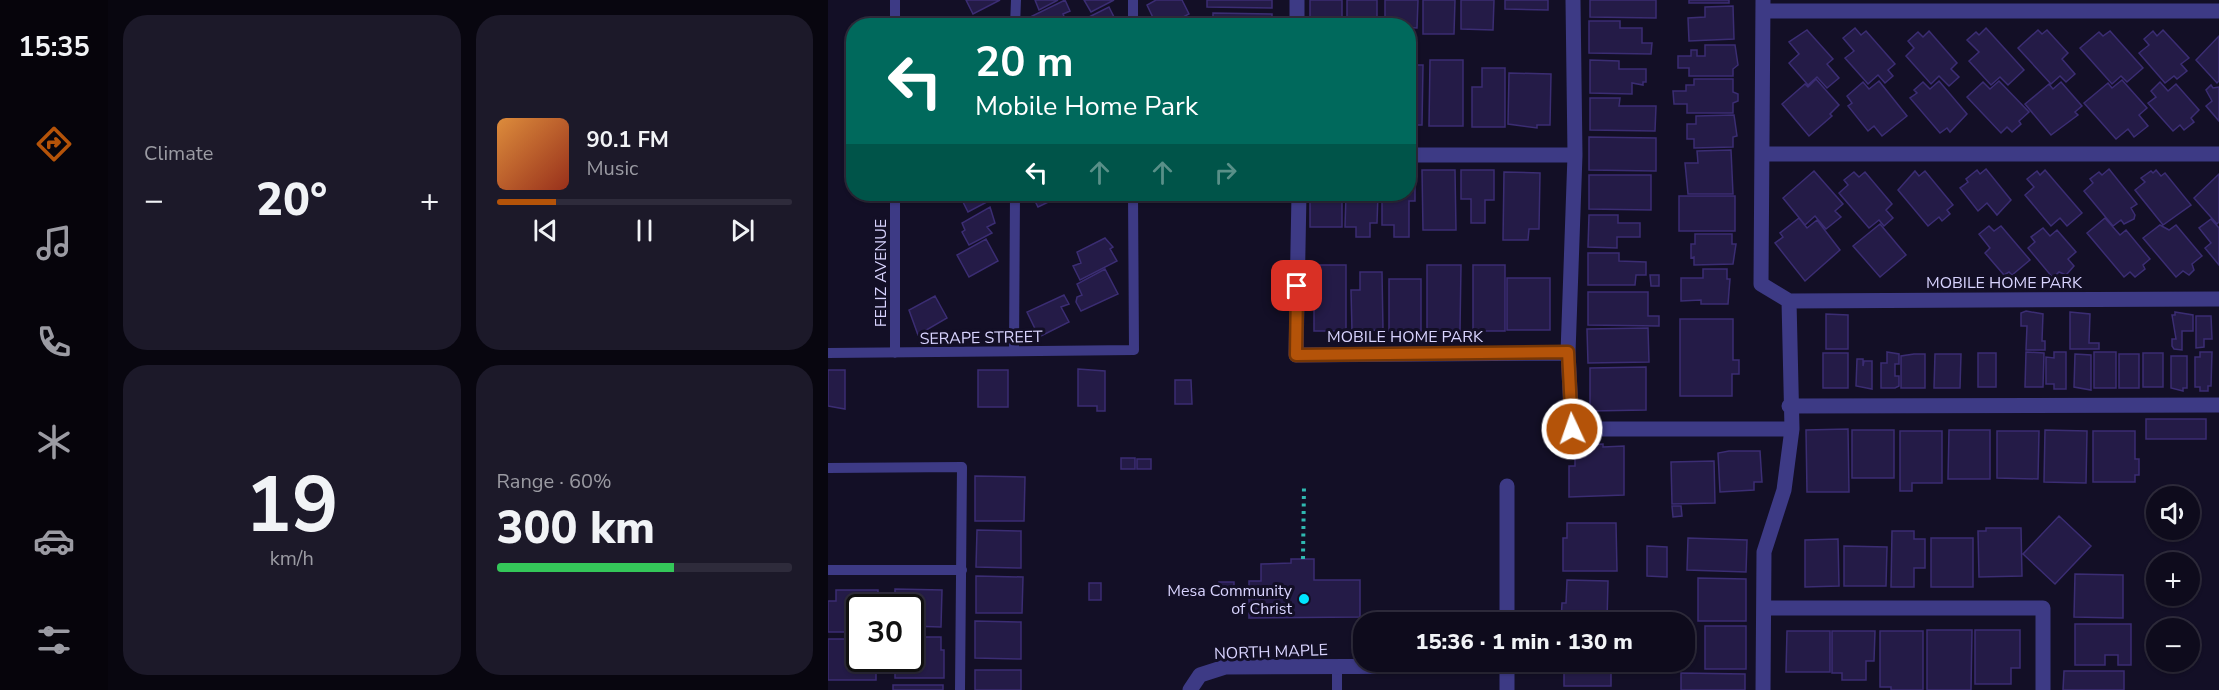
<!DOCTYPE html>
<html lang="en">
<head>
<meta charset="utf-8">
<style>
	:root { --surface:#0e0b1c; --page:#1c1929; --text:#f1f3f6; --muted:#9b9ba3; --line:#2e2b3b; --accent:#b45309 }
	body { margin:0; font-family:"Nunito Sans",sans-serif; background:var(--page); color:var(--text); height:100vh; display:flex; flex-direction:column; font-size:22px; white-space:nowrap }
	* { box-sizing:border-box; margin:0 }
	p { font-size:20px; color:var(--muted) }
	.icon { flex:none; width:33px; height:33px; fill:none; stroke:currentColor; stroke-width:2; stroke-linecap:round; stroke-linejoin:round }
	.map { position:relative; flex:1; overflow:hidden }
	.side { display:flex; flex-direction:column; gap:15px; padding:15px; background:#08060f; width:720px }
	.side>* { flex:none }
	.banner { position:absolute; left:18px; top:18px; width:570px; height:183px; border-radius:24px; box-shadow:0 2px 4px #0004,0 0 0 2px var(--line); background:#00695c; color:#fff; overflow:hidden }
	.buttons { position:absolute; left:1318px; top:486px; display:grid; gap:12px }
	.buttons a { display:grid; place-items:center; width:54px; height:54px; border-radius:50%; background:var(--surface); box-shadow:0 2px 4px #0004,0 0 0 2px var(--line); font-size:30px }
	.speed { position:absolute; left:18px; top:594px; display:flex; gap:12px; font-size:30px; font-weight:700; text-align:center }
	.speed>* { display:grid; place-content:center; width:78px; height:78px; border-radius:50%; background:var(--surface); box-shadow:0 2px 4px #0004,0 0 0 2px var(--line); line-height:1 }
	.speed .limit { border:3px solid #111; border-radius:9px; background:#fff; color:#111 }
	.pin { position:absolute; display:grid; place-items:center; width:51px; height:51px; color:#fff; margin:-26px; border-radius:12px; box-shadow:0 3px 9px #0006 }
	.me { position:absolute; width:66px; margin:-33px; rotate:357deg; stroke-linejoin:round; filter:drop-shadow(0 0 4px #0008) }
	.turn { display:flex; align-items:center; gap:21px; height:126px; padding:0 30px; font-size:27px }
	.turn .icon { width:78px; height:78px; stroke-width:2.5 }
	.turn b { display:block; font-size:42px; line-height:51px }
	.lanes { display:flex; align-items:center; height:57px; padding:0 30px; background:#0003; justify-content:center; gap:30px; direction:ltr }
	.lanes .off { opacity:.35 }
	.big { font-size:45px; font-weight:800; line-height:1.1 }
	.side .tile { flex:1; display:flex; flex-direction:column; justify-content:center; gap:9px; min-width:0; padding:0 21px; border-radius:24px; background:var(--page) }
	.side .dial { align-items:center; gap:0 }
	.dial b { font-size:78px; line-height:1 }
	.song { display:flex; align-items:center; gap:18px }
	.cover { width:72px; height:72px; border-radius:9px; background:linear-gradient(135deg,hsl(30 70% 55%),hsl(10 70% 35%)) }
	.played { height:6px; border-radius:3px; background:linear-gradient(90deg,var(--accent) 20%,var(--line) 20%) }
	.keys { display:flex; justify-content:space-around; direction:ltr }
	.heat { display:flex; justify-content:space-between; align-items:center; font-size:33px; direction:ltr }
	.charge { height:9px; border-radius:4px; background:linear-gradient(90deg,#34c759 60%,var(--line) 0) }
	.side .tiles { flex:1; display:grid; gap:15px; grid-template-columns:repeat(2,1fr) }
	.trip { position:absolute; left:525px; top:612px; width:342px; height:60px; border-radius:24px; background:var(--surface); box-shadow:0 2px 4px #0004,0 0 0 2px var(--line); font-weight:800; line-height:60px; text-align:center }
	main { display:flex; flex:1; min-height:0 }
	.tabs { display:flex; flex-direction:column; width:108px; justify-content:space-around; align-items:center; background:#06040b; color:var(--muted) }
	.tabs .icon { width:42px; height:42px }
	.tabs .active { color:var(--accent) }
	.tabs b { font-size:27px; color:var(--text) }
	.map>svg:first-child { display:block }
</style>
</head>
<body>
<main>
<nav class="tabs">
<b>15:35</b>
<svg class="icon active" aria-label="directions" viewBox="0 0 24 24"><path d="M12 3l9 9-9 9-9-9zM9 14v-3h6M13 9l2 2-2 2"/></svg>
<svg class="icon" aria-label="music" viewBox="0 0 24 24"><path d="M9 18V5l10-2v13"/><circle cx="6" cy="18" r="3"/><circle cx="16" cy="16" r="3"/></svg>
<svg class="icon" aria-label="phone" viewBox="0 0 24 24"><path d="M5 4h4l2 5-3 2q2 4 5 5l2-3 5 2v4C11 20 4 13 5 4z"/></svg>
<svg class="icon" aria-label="climate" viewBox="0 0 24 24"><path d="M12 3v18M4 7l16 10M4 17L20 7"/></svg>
<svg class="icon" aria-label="car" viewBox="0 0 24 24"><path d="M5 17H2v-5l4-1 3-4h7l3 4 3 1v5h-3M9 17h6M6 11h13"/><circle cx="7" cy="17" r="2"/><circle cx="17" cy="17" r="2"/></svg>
<svg class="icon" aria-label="filters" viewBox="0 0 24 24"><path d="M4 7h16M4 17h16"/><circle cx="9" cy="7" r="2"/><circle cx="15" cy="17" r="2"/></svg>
</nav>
<section class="side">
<div class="tiles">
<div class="tile"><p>Climate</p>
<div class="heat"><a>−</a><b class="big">20°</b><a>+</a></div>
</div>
<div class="tile">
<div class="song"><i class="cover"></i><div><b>90.1 FM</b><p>Music</p></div></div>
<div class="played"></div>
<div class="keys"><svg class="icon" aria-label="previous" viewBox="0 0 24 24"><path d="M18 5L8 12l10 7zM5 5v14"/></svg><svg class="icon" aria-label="pause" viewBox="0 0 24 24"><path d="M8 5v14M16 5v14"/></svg><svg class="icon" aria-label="next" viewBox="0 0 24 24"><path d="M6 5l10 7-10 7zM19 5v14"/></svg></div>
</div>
<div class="tile dial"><b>19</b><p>km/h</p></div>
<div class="tile"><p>Range · 60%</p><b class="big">300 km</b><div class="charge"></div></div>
</div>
</section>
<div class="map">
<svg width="1391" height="690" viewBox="0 0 1391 690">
	<rect width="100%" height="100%" fill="#130f26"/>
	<!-- building -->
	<path fill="#241b47" stroke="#3b2d73" stroke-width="1.5" d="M138,0H172L145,14Z
		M207,0H230L211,10Z
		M237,0L242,11L235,14L240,26H202L198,19Z
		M256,0H286L263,12Z
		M328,0H354L361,14L338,26H329L319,5Z
		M379,0H444V8L379,7Z
		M482,0H514V26H482Z
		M519,0H549V26H519Z
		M557,0H590L589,28L557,26Z
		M595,0H627L626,34H595Z
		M633,0H666L665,30L633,29Z
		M677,0H720V10L677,9Z
		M762,0H828V18L762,17Z
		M861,0H901V3H861Z
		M905,6L906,39L861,41L860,18L877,17V7Z
		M281,7L286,17L282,18L286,26H250L249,23Z
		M385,13L444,14V26H385Z
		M761,21H792V28H814V43H824L823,54L761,53Z
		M1027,28L1033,35L1038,31L1067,64L1060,70L1065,76L1057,83L1050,75L1040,84L1017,58L1026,51L1015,38Z
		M1158,28L1196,70L1180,85L1172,77L1163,85L1141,61L1151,52L1139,40L1148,32L1151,35Z
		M979,30L1005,59L999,64L1011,78L999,88L989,77L980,85L961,63L971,54L961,42Z
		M1210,30L1214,34L1219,30L1240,53L1234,59L1247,74L1238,82L1232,76L1223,84L1190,48Z
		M1335,30L1361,58L1353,64L1359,71L1349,79L1346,76L1337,83L1311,53L1321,45L1316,39L1325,31L1329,36Z
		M1101,31L1129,63L1123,69L1131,77L1121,86L1111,76L1103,84L1078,56L1086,48L1080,41L1090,32L1095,37Z
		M1282,31L1315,68L1299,82L1293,76L1284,84L1252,48L1271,32L1275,36Z
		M1391,36V81L1389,83L1368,60Z
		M877,45H907L910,65L905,69V76H861V68H850V56H863V50H869V56H877Z
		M602,60H635V126H601Z
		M762,60L791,61V69H818V82H815V85L804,83V94L762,93Z
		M580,65H595L594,125H580Z
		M654,68H677V127H644V87H654Z
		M681,73L723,74L722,125H709V128L680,124Z
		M866,79H905V92L910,94V101L905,103V113H859V104H846L845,91H858V85H866Z
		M988,79L1011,105L1002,114L1004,116L981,136L954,104L977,84L980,87Z
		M1294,80L1319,108L1311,115L1320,126L1306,137L1300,129L1288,139L1256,103L1280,83L1284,88Z
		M1051,81L1079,116L1054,136L1046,126L1040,131L1020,106L1024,103L1019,96L1035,82L1041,89Z
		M1111,81L1139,114L1122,132L1119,128L1112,133L1082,98L1089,93L1086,90L1095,82L1102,89Z
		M1171,81L1201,112L1191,121L1193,124L1184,132L1179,127L1173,133L1139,97L1155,82L1162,89Z
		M1233,82L1254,106L1247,112L1250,115L1223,135L1197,104L1221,84L1225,89Z
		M1332,82L1340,91L1348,84L1371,110L1363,118L1366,122L1356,130L1352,125L1345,131L1320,103L1328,97L1323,91Z
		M1383,85L1385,88L1391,87V121L1378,106L1384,101L1378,90Z
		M762,98H792L791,106H828L827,131L762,130Z
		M906,115L909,136L905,137V147L866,148V139H859V124H868V116Z
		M761,137L828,138V171L761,170Z
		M903,150L905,194H860L857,163H870L869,151Z
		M1158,169L1183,200L1169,215L1159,203L1150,211L1132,188L1140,182L1138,179L1149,170L1152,174Z
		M1281,169L1309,204L1303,208L1307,215L1306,219L1296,224L1293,220L1285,226L1256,191L1265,183L1262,179L1271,172L1274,175Z
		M580,170H587V201H581V237H566V225H554V194H580Z
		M594,170H627L628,230H595Z
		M633,170H666V200H657V223H643V199H633Z
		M1217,170L1254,213L1239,226L1232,218L1223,226L1197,195L1206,187L1199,179L1209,171L1212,175Z
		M1328,170L1333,176L1337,173L1363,205L1335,225L1307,190L1317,182L1313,178L1323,171L1325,173Z
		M986,171L1015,204L1007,211L1013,217L998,229L987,216L977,225L955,198Z
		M1087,171L1091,176L1097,171L1125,205L1119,210L1122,214L1114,221L1111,217L1100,226L1070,190Z
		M676,172L712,173L711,229H701L700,240H675Z
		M1026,172L1031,177L1037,172L1064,204L1058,210L1065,218L1056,226L1051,220L1041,228L1011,193L1020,185L1016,180Z
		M1391,174V222L1389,224L1366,198Z
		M761,175H823V210L761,209Z
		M136,194H171L172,195L140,212L134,200L138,198Z
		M208,194H237L210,207L204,195Z
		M387,194H422L421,201L387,200Z
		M482,194H514V227H482Z
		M518,194H550L549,223H542V237H528V227H517Z
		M851,196H907V231H851Z
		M162,207L167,223L159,227L164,233L141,245L134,232L137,230L134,223Z
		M761,215H790V223H812V237H789V248L760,247Z
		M971,218L979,228L989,220L1012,250L977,281L947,243L955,237L952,233Z
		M1277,218L1292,235L1298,230L1322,259L1315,265L1317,269L1307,277L1302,272L1296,277L1259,233Z
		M1383,219L1391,228V265L1377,248L1383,243L1371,228Z
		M1052,224L1078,255L1052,277L1025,246Z
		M1332,225L1341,230L1348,225L1374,256L1364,264L1366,270L1361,275L1355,271L1348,277L1315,238Z
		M1161,226L1166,231L1173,226L1202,260L1184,275L1181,272L1176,275L1157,253L1162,248L1151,234Z
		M1215,228L1222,236L1229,230L1248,252L1240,259L1246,266L1238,275L1231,272L1225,278L1200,248L1207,242L1203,237Z
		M867,234H904V244H908L905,264L866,265V257L863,258V244H867Z
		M277,238L285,247L282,249L289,261L252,280L245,266L253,263L249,252Z
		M158,239L170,261L141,277L129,255Z
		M760,253H791V261L818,262V275H808L807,285H760Z
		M486,265H518V331H486Z
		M599,265H633L632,331H599Z
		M645,265H677V331H645Z
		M277,269L290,294L253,311L248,302L249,297L254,295L249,284Z
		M875,269H899V279H902L900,304H873V300L853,301V278H875Z
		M532,272H554L555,330L524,331L523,290H532Z
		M822,275H831V286H823Z
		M679,278H722V330H679Z
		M561,279H593V331H561Z
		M760,292H820V316H831V326L760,325Z
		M236,295L241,304L233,307L241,322L211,337L199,312Z
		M107,296L119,318L90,335L81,310Z
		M1198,311L1215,314L1214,341H1217V350H1198L1199,326H1193V313Z
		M1242,312L1262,314L1261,343H1271V349H1242Z
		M1347,312L1365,315V331H1354V350L1346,349L1344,346V339H1348L1344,315H1347Z
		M998,314L1020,315V349H998Z
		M1368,316H1383L1384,339H1376V347L1368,348Z
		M852,319H905V360H911V374H904V396H852Z
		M820,328L821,362L760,363L759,329Z
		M1059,352L1071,354V364H1067V376H1071V386L1067,388H1053V363H1059Z
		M1198,352L1216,353L1215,387H1197Z
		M1226,352H1238V389H1226V384H1218V357L1226,358Z
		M1266,352H1288V388H1266Z
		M1372,352H1384L1383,386H1380V391H1372V387H1367V357H1372Z
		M995,353H1020V388H995Z
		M1150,353H1168V387H1150Z
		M1315,353H1335V387H1315Z
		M1086,354H1097V388H1073V356Z
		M1107,354H1133L1132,388H1106Z
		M1247,354L1263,355V390L1246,387Z
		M1291,354H1311V388H1291Z
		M1343,356H1359V388H1355V391L1343,388Z
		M1029,359H1035V366L1036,361H1044V389L1028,386Z
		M818,367V410L762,411V368Z
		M250,369L277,371V411H269V406H250Z
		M0,370H17V409L0,406Z
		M150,370H180V407H150Z
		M347,380H363L364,404H347Z
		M1318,419H1378V439H1318Z
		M1020,429L1021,492H979L978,430Z
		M1024,430H1066V478H1024Z
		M1121,430H1162V479H1120Z
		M1217,430L1259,431L1258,483L1216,482Z
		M1072,431H1114V483H1084V491H1072Z
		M1169,431H1211L1210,479L1169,478Z
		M1265,431H1307V459H1311V475H1307V482H1265Z
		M775,444V447L796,446V495L741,497V466H747V445Z
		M901,451H932L934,482H926V490L892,492L890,453Z
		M293,458H307V469H293Z
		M309,459H323V469H309Z
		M886,461L887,503L844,504L843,462Z
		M147,476L197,477L196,521H147Z
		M844,506H853L854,516L845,517Z
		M1231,516L1263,546L1227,584L1195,554Z
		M739,523H788L789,571H735V538H739Z
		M1158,528H1193L1194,576L1151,577L1150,531H1158Z
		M149,530L193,531V568L148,567Z
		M1064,531H1086V539H1097V568H1086V587H1063Z
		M860,538L919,540L918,572L859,570Z
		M1103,538H1145V587H1103Z
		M1010,539L1011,586L977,587V540Z
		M819,546L839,547V577L819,576Z
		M1016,546L1059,547L1058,586H1016Z
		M463,559H486V580H532V617L421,618V581H433V564L463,563Z
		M1247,574L1295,575V618L1246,617Z
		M148,576L195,577L194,613H148Z
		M870,578L918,579V621H870Z
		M739,580L780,581L779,622H733L734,603H738Z
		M391,582H406V593L392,594Z
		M261,583H273V600H261Z
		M67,589L114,590L113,627L82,626V608H67Z
		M8,590H50V608H32V632H0V601H8Z
		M147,621L193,622V659L147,658Z
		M1247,624H1303V665H1290V655H1277V665H1247Z
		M877,626H918V669H877Z
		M1099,630H1144L1143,690H1099Z
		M1147,630H1192V668H1183V684H1147Z
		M959,631H1002V672H958Z
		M1004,631H1047L1046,661H1038V680H1014V673H1004Z
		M1052,631H1095V690H1063V687H1052Z
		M82,637H113V650H116V678H67V658H82Z
		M0,639H32V658H48V680H0Z
		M736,662H783V686H736Z
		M147,670H193V690H147Z
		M1236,671H1296V690H1235Z
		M853,673L917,674V690H853Z
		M65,685H115V690H65Z"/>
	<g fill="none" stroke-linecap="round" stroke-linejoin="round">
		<!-- path -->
		<path stroke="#2fb8b0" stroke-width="4" stroke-dasharray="3 4.5" stroke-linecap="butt" d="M475,559L476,486"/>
		<!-- service -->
		<path stroke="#3d3a85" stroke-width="10" d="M67,0V26
			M305,0V26
			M187,26L188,0
			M67,194V353
			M186,351L187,194
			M0,353L306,350L305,194
			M0,468L134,467L132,690
			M0,570H134
			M509,690V667"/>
		<!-- minor -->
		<path stroke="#3d3a85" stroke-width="15" d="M469,0V26
			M935,0L933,284L961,301L964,429L956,490L936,552L935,690
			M935,11H1391
			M935,154H1391
			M580,155H747
			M471,194L468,355L740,353L744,429H964
			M961,301L1391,299
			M740,353L747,155L745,0
			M961,406L1391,405
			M679,486V622
			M936,608H1215V690
			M362,690L372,675L397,667L679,666
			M679,690V662"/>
	</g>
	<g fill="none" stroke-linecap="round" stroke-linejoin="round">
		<!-- route casing -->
		<g stroke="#753606" stroke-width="15">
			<path id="route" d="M469,286L468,355L740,352L744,429"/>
		</g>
		<!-- route -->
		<use href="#route" stroke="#b45309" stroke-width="10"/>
	</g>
	<!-- markers -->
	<circle fill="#00e5ff" stroke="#130f26" stroke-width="2" cx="476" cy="599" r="6"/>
	<g text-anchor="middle" stroke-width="6" stroke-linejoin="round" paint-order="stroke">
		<!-- street labels -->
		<g font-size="16" fill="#d9d4ff" stroke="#130f26">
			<text transform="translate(52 273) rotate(-90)" y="6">FELIZ AVENUE</text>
			<text x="1176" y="288">MOBILE HOME PARK</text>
			<text x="577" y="342">MOBILE HOME PARK</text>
			<text transform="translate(153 337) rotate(-1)" y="6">SERAPE STREET</text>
			<text transform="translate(443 651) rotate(-2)" y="6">NORTH MAPLE</text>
		</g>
		<!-- poi labels -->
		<g font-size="16" fill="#d9d4ff" stroke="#130f26" text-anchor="end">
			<text x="464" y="596">Mesa Community<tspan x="464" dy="18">of Christ</tspan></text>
		</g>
	</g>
</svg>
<div class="buttons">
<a><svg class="icon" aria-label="sound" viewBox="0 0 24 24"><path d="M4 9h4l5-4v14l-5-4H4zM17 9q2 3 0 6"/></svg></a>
<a>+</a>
<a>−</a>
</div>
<div class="speed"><div class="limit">30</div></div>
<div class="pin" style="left:469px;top:286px;background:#d93025"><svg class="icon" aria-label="arrive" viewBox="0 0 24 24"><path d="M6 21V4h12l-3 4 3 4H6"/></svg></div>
<svg class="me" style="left:744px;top:429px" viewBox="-20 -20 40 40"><circle r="17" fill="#b45309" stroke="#fff" stroke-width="3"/><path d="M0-11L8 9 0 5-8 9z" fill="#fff"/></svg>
<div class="trip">15:36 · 1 min · 130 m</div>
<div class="banner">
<div class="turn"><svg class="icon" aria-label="left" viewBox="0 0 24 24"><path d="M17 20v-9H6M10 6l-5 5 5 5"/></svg><div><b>20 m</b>Mobile Home Park</div></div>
<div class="lanes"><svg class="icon" aria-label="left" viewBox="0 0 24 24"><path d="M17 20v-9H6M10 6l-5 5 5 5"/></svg><svg class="icon off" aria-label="ahead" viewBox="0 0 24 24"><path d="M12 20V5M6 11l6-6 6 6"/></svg><svg class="icon off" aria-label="ahead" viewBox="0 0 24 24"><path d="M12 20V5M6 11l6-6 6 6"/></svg><svg class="icon off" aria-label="right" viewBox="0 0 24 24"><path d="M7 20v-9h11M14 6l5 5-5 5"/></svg></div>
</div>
</div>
</main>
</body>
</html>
